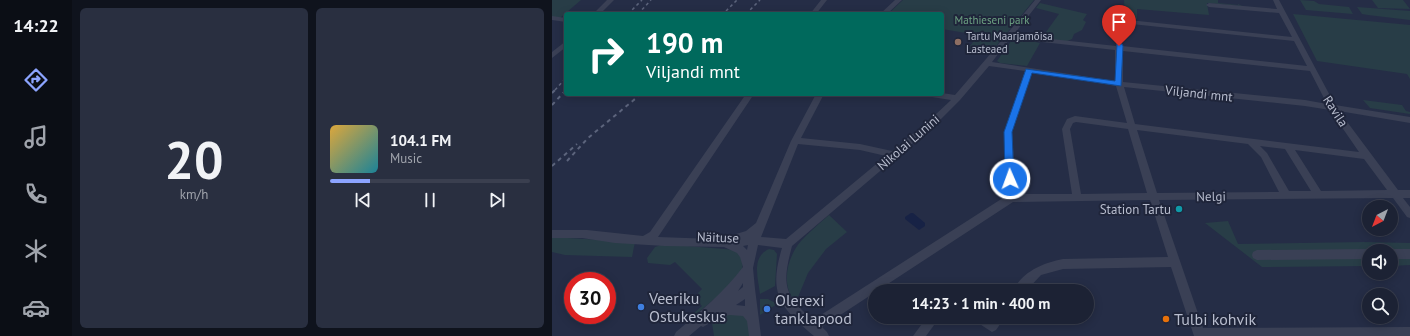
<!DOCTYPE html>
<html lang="en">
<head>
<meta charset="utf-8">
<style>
	:root { --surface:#1c2234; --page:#292f40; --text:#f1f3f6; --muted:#a0a4ac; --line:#3a3f4f; --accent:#8ca4ff }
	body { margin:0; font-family:"PT Sans",sans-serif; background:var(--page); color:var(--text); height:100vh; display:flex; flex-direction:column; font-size:15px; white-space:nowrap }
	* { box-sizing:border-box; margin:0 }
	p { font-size:13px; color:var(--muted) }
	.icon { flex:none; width:22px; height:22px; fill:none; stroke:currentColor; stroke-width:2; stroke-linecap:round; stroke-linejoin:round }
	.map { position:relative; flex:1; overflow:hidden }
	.sheet { display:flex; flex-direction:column; gap:8px; padding:8px; background:#0f131d; width:480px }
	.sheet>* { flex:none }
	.banner { position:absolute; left:12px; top:12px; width:380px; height:84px; border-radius:4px; box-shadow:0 2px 10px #0003,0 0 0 1px var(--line); background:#00695c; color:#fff; overflow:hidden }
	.needle { width:26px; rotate:222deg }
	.fabs { position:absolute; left:810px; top:200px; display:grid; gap:8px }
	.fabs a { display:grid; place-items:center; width:36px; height:36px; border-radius:50%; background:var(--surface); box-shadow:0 2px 10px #0003,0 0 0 1px var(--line); font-size:20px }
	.speed { position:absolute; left:12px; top:272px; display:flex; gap:8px; font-size:20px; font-weight:700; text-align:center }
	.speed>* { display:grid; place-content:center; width:52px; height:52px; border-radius:50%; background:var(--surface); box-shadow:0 2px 10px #0003,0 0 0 1px var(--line); line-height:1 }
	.speed .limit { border:6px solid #d22; background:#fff; color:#111 }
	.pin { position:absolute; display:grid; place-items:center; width:34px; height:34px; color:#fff; margin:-41px -17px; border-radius:50% 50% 50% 0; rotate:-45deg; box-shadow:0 0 4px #0007 }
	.pin .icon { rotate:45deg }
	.me { position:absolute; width:44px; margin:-22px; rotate:358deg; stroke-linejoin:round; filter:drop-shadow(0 0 3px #0008) }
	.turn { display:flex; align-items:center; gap:14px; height:84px; padding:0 16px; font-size:18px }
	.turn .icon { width:52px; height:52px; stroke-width:2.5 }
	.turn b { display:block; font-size:28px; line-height:34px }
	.sheet .widget { flex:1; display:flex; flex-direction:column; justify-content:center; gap:6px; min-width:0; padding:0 14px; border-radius:6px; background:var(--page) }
	.sheet .dial { align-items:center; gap:0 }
	.dial b { font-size:52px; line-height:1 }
	.song { display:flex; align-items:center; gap:12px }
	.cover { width:48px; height:48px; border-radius:6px; background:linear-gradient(135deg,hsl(40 70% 55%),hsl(190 70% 35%)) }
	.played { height:4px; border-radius:2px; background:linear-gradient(90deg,var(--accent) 20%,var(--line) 20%) }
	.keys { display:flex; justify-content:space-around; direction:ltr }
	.sheet .tiles { flex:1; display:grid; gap:8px; grid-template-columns:repeat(2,1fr) }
	.trip { position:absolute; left:316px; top:284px; width:226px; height:40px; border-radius:20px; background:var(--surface); box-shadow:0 2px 10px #0003,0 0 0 1px var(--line); font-weight:700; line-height:40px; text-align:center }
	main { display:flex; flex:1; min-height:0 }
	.menu { display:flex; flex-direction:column; width:72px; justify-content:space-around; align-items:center; background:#0b0e15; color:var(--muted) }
	.menu .icon { width:28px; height:28px }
	.menu .active { color:var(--accent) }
	.menu b { font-size:18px; color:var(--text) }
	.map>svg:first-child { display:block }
</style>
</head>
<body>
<main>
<nav class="menu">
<b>14:22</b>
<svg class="icon active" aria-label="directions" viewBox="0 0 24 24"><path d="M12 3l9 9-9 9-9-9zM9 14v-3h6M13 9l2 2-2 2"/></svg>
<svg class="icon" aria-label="music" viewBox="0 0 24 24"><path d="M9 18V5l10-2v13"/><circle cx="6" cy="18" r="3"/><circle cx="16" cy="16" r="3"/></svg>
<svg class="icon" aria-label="phone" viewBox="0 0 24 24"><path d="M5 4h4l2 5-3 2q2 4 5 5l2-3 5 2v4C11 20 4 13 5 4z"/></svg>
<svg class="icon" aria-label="climate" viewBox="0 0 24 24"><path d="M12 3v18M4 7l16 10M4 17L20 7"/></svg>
<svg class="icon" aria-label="car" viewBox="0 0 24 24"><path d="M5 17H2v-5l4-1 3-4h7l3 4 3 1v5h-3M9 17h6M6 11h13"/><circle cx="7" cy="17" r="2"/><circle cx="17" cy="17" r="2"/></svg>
</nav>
<section class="sheet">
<div class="tiles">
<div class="widget dial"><b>20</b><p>km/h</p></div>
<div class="widget">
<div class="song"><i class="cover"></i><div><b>104.1 FM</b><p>Music</p></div></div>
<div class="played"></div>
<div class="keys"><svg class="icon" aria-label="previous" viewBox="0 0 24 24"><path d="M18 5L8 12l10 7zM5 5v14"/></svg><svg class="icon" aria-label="pause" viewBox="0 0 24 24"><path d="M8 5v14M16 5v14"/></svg><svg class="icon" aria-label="next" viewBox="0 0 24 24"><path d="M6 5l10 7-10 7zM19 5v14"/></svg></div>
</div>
</div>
</section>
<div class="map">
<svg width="858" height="336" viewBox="0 0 858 336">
	<rect width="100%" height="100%" fill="#252d46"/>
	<!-- green -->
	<path fill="#283d47" d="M0,0H29L8,18L0,17Z
		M351,0H482L440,51L416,49L426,35L390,29V14H336Z
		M572,0H666V3L686,5V4L690,6L655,3L657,15L585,9V19L573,17Z
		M748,0L762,1L767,4L797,7L801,14L754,10Z
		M820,0H851L858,9L826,8Z
		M488,3L535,14L531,20L534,22L530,30L522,34L520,39L513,42L489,39L507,14L484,8Z
		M805,7L858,11V20L816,15L810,14Z
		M741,14L858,25V79L855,74L765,61Z
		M462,37L488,43L475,66L448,63L445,61Z
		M811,100L850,105L854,111L858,112V114L818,108Z
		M277,215L295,232L274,249L256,273L244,302C228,286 235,257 249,241C257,232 267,224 277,215Z
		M676,221L686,244L813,242L858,243V265L839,266V251H817V266L710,267L653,223Z
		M0,237L83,242L80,257L13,255L0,252Z
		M112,244L184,250L191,261L190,271L183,282L136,321L134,320L150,306L145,301L149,297L146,293L150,289L123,262L118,265L96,263L95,258L103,247Z
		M217,249L222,250L225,254L223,286L208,294C206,278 199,257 217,249Z
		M208,299H216L225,304L208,315Z
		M177,314H190L196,319L198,336H162L160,323L163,320Z"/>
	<!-- water -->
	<path fill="#172245" d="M359,213H361L373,223V226L367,230L353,219V217Z"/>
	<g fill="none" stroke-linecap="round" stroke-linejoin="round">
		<!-- minor -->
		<path fill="#3a4055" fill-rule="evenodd" d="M55,0H62L48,14H41Z
			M269,0H275L264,14H258Z
			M343,0H350L335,14H328Z
			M483,0H489L463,33L481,37L564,46V21L567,19L740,37L727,13L657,7L654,5L657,3L725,9L721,0H727L783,105L858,117V123L787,111L846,190H858V198H851L858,207V218L855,217L841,198L607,200L651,328L858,327V336H642L619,267L511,269L489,275L474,291H461C471,271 491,263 511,259L616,257L598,200L461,202L270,327L275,332L277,336H262C228,307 216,294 230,248L206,245L201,268L203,289L209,336H197L195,321L191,316L178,315L168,317L151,327L149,326L137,336H122L124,332C149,311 171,293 191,267L188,257L185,253L172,247L113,246L63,243L30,238H0V230H35L91,236L98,232L194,94H202L106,237L162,239L183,237L184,234L194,231L204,223L239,141L264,94H272L249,138L308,144L340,151L382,116L399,100L380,97L376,94L390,93L403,95L434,59ZM570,23L742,41L755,66L570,46ZM460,36L481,41L563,50V81L440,62ZM571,51L758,71L775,104L753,100L571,82ZM437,66L473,71L452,132L454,196L261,320C231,294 230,284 240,246L388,120L408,100ZM480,72L564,86L575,123L523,116L515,119L510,129L520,194H464L460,132ZM572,87L753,106L778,110L807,152L583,124ZM524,122L576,129L595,193L529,194L518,129L521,123ZM585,130L696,144L709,157L727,192L605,193ZM246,144L308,150L334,156L234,239L209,237ZM708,146L733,149L759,191H737L715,153ZM743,150L812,159L835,190L769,191ZM196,245L195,250L191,246ZM191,283V287L186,291ZM193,299V306L184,305Z
			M0,16L14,18V22L0,20Z
			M14,41V47L0,58V52Z
			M817,249L821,251H817V259L705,260L701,258L700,255L701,252L705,250Z
			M839,249H858V259H839V251H835Z
			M375,317H388L374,336H361Z
			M421,317H437L439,318L440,317H453L444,330L440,332L423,321Z"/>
		<!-- rail-far1 -->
		<path stroke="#5c647c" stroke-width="1.5" stroke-dasharray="3 3" stroke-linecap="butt" d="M174,11L185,0
			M76,14L90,0
			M86,14L99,0
			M194,14L208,0
			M3,90L14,78"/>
		<!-- rail -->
		<path stroke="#5c647c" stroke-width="2" stroke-dasharray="4 4" stroke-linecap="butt" d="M0,93L4,89
			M0,105L14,90
			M15,161L36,138L89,94
			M0,166L25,144"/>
	</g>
	<!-- route -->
	<path fill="#1a73e8" stroke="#114b97" d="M565,44H570L571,46L569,86L480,73L460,132L462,179L458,182L454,181L453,179L452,132L474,69L563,81Z"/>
	<!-- markers -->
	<circle fill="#8d6e63" stroke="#1f253a" stroke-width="1.5" cx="406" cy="42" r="4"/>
	<circle fill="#0f9aa8" stroke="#1f253a" stroke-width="1.5" cx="627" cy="209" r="4"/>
	<g fill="#3f7fe0" stroke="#1f253a" stroke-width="1.5">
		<circle cx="89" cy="307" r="4"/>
		<circle cx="215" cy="309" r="4"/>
	</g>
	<circle fill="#e8710a" stroke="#1f253a" stroke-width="1.5" cx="614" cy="319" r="4"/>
	<g text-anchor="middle" stroke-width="4" stroke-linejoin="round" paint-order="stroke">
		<!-- far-park labels -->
		<g font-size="11" fill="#6da182" stroke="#1f253a">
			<text x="440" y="24">Mathieseni park</text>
		</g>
		<!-- far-poi labels -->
		<g font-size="11" fill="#b8bdce" stroke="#1f253a" text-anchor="start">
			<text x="414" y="40">Tartu Maarjamõisa<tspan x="414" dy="13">Lasteaed</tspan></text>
		</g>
		<!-- street labels -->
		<g font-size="13" fill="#b8bdce" stroke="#1f253a">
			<text transform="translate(647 93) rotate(6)" y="5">Viljandi mnt</text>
			<text transform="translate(784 111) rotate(57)" y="5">Ravila</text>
			<text transform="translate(356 142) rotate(-41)" y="5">Nikolai Lunini</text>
			<text transform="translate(659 196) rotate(-1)" y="5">Nelgi</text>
			<text transform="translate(166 237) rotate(2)" y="5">Näituse</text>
		</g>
		<!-- poi labels -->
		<g font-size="13" fill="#b8bdce" stroke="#1f253a" text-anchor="end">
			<text x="619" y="214">Station Tartu</text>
		</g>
		<!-- near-poi labels -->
		<g font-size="16" fill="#b8bdce" stroke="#1f253a" text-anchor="start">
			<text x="97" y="304">Veeriku<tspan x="97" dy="18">Ostukeskus</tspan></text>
			<text x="223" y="306">Olerexi<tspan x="223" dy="18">tanklapood</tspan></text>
			<text x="622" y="325">Tulbi kohvik</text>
		</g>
	</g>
</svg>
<div class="fabs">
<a><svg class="needle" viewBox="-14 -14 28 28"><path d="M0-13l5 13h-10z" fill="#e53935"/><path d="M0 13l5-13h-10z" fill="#a0a4ac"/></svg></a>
<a><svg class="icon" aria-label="sound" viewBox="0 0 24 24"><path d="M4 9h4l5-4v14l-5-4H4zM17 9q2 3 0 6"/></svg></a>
<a><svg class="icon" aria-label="search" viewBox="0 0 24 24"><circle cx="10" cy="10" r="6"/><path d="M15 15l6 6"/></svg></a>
</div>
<div class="speed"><div class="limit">30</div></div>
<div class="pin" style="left:567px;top:46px;background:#d93025"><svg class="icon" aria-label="arrive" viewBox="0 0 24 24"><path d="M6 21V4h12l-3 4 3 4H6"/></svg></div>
<svg class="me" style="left:458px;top:179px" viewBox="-20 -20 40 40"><circle r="17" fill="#1a73e8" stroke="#fff" stroke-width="3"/><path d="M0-11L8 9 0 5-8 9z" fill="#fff"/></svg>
<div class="trip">14:23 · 1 min · 400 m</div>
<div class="banner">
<div class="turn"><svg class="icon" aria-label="right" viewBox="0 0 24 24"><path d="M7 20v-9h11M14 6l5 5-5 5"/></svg><div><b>190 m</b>Viljandi mnt</div></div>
</div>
</div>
</main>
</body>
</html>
